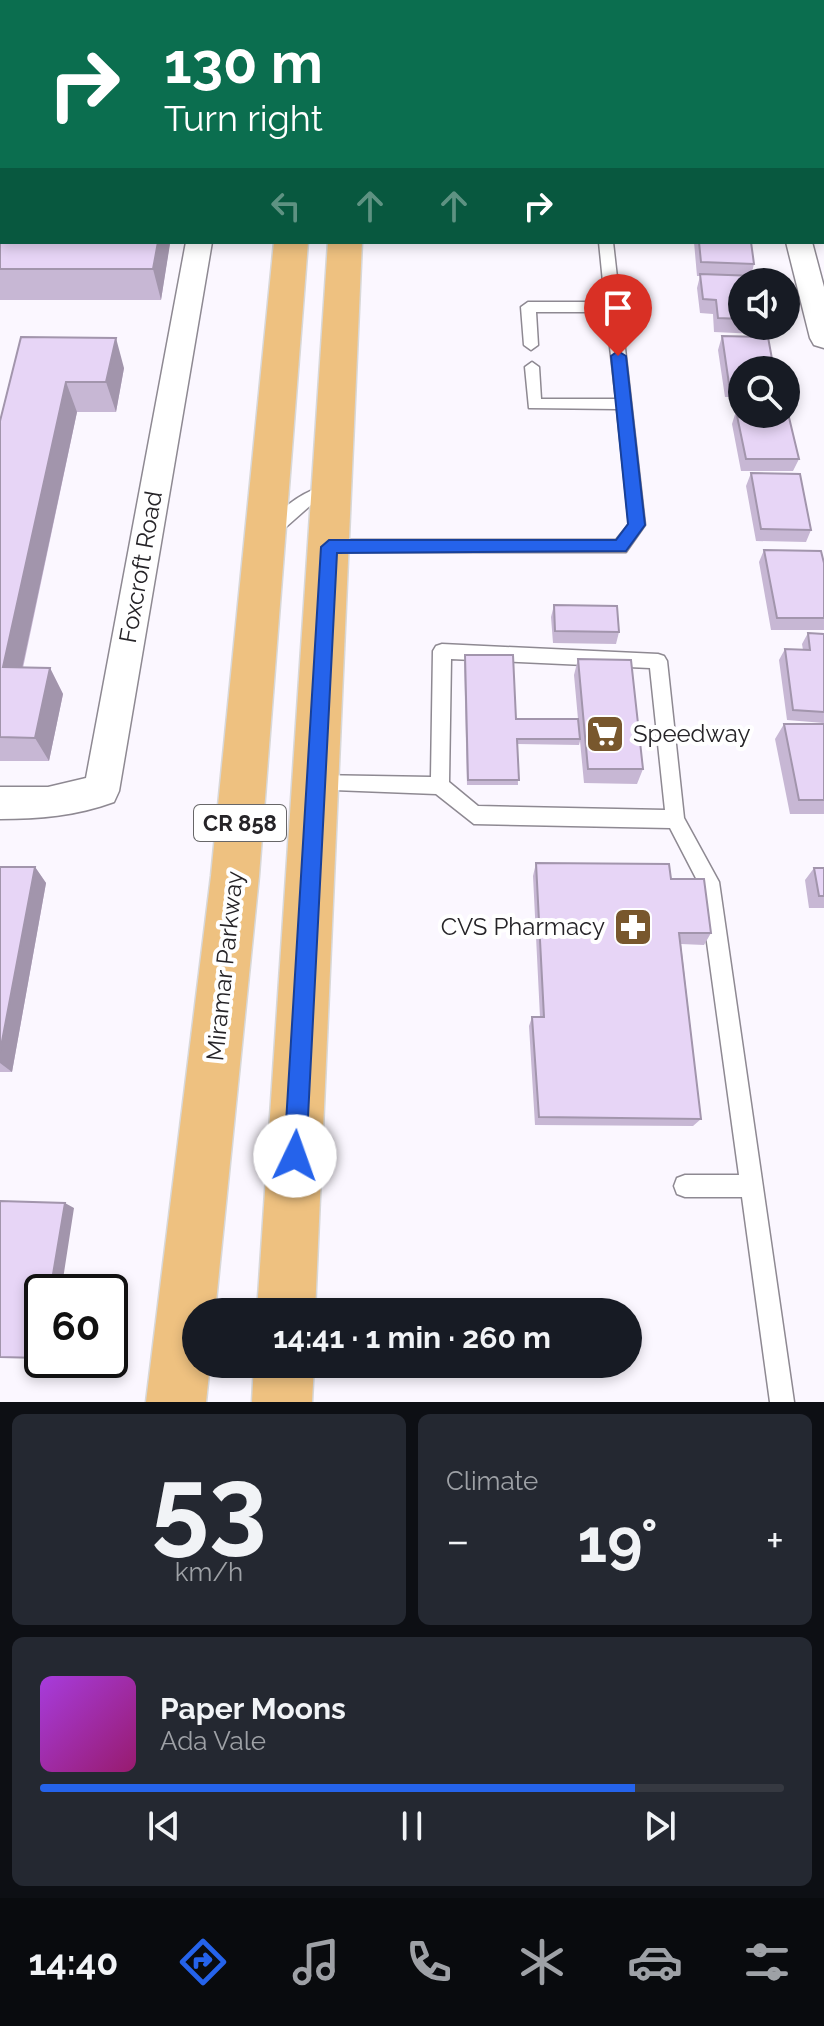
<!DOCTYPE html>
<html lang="en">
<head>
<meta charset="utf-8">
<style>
	:root { --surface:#171b24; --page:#242831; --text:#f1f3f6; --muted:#9ea1a6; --line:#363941; --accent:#2563eb }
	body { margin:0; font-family:Raleway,sans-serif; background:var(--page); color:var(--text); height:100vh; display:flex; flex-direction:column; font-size:30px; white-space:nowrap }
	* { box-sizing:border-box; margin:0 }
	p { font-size:26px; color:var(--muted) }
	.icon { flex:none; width:44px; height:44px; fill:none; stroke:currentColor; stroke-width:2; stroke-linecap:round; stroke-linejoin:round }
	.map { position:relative; height:1402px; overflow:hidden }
	.drawer { display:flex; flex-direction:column; gap:12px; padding:12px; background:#0d0f14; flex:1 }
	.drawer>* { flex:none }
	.hud { position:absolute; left:0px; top:0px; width:824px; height:244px; box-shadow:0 4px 12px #0003; background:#0b6e4f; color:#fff; overflow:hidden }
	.controls { position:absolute; left:728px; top:268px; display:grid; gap:16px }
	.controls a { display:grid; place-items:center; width:72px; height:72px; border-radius:50%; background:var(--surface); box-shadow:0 4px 12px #0003; font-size:40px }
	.speed { position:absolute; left:24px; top:1274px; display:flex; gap:16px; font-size:40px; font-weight:700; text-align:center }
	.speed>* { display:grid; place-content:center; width:104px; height:104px; border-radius:50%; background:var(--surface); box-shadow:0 4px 12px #0003; line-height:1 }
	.speed .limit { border:4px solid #111; border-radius:12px; background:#fff; color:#111 }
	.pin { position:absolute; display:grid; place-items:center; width:68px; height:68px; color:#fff; margin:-82px -34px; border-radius:50% 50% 50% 0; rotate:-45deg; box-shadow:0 0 8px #0007 }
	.pin .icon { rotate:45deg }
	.me { position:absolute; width:88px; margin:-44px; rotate:3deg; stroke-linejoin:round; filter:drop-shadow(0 0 6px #0008) }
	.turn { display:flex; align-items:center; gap:28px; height:168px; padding:0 32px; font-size:36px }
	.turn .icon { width:104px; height:104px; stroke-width:2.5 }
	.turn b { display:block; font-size:56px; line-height:68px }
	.lanes { display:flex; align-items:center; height:76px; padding:0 32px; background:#0003; justify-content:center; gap:40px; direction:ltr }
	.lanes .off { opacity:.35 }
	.big { font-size:60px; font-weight:700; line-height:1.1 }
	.drawer .widget { flex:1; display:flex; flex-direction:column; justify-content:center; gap:12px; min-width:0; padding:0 28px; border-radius:12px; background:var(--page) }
	.drawer .dial { align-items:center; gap:0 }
	.dial b { font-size:104px; line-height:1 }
	.song { display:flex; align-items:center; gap:24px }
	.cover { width:96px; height:96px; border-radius:12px; background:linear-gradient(135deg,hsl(280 70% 55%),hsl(320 70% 35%)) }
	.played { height:8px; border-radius:4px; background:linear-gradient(90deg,var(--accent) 80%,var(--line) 80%) }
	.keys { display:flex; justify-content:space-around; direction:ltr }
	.heat { display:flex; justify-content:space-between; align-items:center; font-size:44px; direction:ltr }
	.drawer .tiles { flex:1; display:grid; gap:12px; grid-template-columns:1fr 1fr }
	.widget:last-child { grid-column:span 2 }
	.trip { position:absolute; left:182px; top:1298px; width:460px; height:80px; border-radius:40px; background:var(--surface); box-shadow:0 4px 12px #0003; font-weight:700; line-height:80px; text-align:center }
	.tab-bar { display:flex; height:128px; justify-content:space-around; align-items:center; background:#090b0e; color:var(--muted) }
	.tab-bar .icon { width:56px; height:56px }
	.tab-bar .current { color:var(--accent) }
	.tab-bar b { font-size:36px; color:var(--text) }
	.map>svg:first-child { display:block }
</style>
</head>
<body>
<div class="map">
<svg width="824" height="1402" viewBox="0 0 824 1402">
	<rect width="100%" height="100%" fill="#fbf7ff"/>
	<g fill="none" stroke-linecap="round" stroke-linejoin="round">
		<!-- lane casing -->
		<g stroke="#8e8992" stroke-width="3">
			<path id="lane" d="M431,0H443V2H431Z
				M599,242H613L645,525L626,552H323L321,547L329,540H616L629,524L617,409L529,408L525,367L532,362L539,367L541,399H616L606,312H536L538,345L531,350L524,345L521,307L528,302H605Z
				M333,483L341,489L339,493L312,504L277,535H265L263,530L265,525C286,505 304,490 333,483Z
				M442,644L658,654L664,656L667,661L684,818L719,882L794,1402H770L742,1197H685L677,1194L674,1186L677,1178L685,1175H739L699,884L670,828L474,824L436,794L308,789L306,783L308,777L315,775L431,777L433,651L436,646ZM451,659L650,668L665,810L478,806L449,782Z"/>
		</g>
		<!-- street casing -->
		<g stroke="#8e8992" stroke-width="3">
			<path id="street" d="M222,0H244V2H222Z
				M723,0H745V2H723Z
				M822,88H824V102H822Z
				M0,172H2V188H0Z
				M186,242H212L119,791L114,802C76,816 39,819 0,819V787H48L86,778Z
				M786,242H812L824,287V348L814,345L810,338Z"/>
		</g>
		<!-- primary casing -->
		<g stroke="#d8d8d8" stroke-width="3">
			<path id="primary" d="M301,0H329V2H301Z
				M342,0H370V2H342Z
				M274,242H308L259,876L215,1312H196V1364H210L206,1402H146L211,876Z
				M328,242H362L315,1312H257Z
				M254,1364H314L312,1402H252Z"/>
		</g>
		<!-- lane -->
		<use href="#lane" fill="#fff" fill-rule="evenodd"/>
		<!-- street -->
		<use href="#street" fill="#fff" fill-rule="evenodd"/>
		<!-- primary -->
		<use href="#primary" fill="#eec180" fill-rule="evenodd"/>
	</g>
	<!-- wall -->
	<path fill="#c7b7d4" d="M105,0H189V2H105Z
		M788,0H824V23H822V2H788Z
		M822,32H824V67H822Z
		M0,43H2V100H0Z
		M822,115H824V158H822Z
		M0,235L2,242H170L161,300H0Z
		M694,242H751L754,264L751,276L742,282V326H760L758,334L714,332L713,314L700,313L697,288L700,276H697Z
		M722,336L742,370V397H725L718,350Z
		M21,337L124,368L116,412H77L23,668H50L63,694L49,761H0V421Z
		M736,411L799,459L793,471H741L732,424Z
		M751,473L811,530L806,542L756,541L746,486Z
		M764,550L824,563V630H771L759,562Z
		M554,605L619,632L616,644L553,643L551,617Z
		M808,633L824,634V723L787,720L779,660L785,649L803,650L802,644Z
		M578,659L643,769L637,784L584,783L580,741L579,745L517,744L518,785H467L464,661L516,719H578L574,675Z
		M784,724H824V814H790L775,739Z
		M536,863L671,879L711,933L704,945L681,944L701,1119L693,1126L535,1125L529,1026L532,1017H540L533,876Z
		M0,867H35L46,883L12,1072H0Z
		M814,868H824V908H809L805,880Z"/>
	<!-- shaded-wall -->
	<path fill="#a295ac" d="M158,242H170V244L161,300L153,269Z
		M116,338L124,368L116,412L106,382Z
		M66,382L77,412L17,692L3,667Z
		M50,668L63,694L49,761L35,738Z
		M35,867L46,883L12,1072L0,1063V1052Z
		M65,1203L74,1208L61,1292H50Z"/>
	<!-- building -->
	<path fill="#e7d5f6" stroke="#a295ac" stroke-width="2" d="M119,0H183V2H119Z
		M634,0H660L661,2H635Z
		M670,0H692L693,2H670Z
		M796,0H824V9H822V2H796Z
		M822,32H824V53H822Z
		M0,43H2V68H0Z
		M822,115H824V144H822Z
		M0,235H2V242H158L153,269H0Z
		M699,242H751L754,264L701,262Z
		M700,274L756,276V282H742V319L718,318L716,300L703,299Z
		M722,336L768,337L774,370H742V384H729Z
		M21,337L116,338L106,382H66L3,667L50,668L35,738L0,737V421Z
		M786,405L799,459H746L736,411H742V414H786Z
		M751,473L800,474L811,530L761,529Z
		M764,550L821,551L824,563V618H777Z
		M554,605L617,606L619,632L555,631Z
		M808,633L824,634V712L793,710L785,649L810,650Z
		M465,655H513L516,719H578L580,739H517L519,780H468Z
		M578,659L631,660L643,769H588Z
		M784,724H824V800H799Z
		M536,863L669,864L671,879H704L711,933H679L701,1119L539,1117L532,1017H544Z
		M0,867H35L0,1052Z
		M814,868H824V896H819Z
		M0,1201L65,1203L50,1292H42V1345L40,1358L0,1357Z"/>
	<!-- route -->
	<path fill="#2563eb" stroke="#184099" stroke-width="2" d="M618,351L626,356L645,525L626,551L337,553L306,1156L303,1164L295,1168L287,1164L284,1156L321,547L329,540H616L628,524L611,356Z"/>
	<!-- icons -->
	<defs>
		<g id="supermarket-square" transform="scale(2)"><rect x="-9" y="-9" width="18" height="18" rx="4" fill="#78572d" stroke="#fff"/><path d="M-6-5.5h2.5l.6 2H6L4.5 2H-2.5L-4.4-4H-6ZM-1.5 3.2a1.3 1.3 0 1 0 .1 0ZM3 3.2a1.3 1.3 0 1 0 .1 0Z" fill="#fff"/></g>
		<g id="pharmacy-square" transform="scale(2)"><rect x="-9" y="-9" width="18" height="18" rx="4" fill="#78572d" stroke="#fff"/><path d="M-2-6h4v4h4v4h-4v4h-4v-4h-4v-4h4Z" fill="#fff"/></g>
	</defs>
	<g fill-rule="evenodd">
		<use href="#supermarket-square" x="605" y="734"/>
		<use href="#pharmacy-square" x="633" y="927"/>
	</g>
	<g text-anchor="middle" stroke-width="8" stroke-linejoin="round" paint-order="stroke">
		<!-- shield labels -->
		<rect fill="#fff" stroke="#676668" stroke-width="2" x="194" y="805" width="92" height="36" rx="6"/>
		<g font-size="22" font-weight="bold" fill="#262428">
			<text x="240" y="831">CR 858</text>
		</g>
		<!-- street labels -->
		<g font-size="24" fill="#262428" stroke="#fff">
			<text transform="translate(141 567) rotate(-80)" y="8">Foxcroft Road</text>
			<text transform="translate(225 966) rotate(-84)" y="8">Miramar Parkway</text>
		</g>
		<!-- poi labels -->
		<g font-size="24" fill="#262428" stroke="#fff" text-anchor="start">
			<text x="633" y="742">Speedway</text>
			<text x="605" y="935" text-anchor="end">CVS Pharmacy</text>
		</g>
	</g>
</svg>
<div class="controls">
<a><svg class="icon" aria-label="sound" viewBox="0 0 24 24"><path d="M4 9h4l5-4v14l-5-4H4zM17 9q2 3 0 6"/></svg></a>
<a><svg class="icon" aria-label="search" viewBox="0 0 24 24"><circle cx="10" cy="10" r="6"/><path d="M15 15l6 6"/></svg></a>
</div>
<div class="speed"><div class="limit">60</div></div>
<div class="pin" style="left:618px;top:356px;background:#d93025"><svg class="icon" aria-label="arrive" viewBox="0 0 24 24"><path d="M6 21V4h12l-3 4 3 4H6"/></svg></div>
<svg class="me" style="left:295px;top:1156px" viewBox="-20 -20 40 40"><circle r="19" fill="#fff"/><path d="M0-13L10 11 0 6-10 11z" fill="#2563eb"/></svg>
<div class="trip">14:41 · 1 min · 260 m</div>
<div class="hud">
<div class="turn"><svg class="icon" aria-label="right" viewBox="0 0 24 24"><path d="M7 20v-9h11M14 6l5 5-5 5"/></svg><div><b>130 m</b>Turn right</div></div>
<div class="lanes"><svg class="icon off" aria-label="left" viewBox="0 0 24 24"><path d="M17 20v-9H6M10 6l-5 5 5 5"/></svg><svg class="icon off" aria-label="ahead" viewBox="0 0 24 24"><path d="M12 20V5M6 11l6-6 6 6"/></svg><svg class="icon off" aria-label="ahead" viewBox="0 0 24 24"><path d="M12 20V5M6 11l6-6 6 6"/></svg><svg class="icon" aria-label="right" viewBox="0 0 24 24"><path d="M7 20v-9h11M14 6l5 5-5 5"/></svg></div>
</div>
</div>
<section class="drawer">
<div class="tiles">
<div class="widget dial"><b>53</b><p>km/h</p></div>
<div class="widget"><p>Climate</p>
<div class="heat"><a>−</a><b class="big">19°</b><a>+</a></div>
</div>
<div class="widget">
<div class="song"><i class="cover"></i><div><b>Paper Moons</b><p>Ada Vale</p></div></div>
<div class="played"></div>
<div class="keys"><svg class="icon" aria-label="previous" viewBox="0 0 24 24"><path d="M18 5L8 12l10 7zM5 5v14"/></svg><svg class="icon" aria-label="pause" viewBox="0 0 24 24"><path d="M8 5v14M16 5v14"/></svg><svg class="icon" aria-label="next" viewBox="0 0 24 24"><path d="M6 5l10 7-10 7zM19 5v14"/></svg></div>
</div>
</div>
</section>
<nav class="tab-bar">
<b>14:40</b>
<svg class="icon current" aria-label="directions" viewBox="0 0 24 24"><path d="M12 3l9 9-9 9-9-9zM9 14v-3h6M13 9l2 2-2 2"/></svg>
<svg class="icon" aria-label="music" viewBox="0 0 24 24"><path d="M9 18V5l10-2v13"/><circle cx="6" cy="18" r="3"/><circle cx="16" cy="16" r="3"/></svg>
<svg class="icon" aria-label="phone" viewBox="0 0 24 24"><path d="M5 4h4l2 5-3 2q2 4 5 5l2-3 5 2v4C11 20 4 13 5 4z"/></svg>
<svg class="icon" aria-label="climate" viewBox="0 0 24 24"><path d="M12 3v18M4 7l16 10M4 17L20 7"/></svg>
<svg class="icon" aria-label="car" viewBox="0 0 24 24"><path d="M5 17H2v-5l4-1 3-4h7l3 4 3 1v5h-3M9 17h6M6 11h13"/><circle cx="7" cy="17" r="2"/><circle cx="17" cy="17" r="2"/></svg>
<svg class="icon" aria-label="filters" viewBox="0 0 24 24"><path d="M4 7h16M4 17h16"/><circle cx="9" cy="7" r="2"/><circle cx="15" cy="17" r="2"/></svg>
</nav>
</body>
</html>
